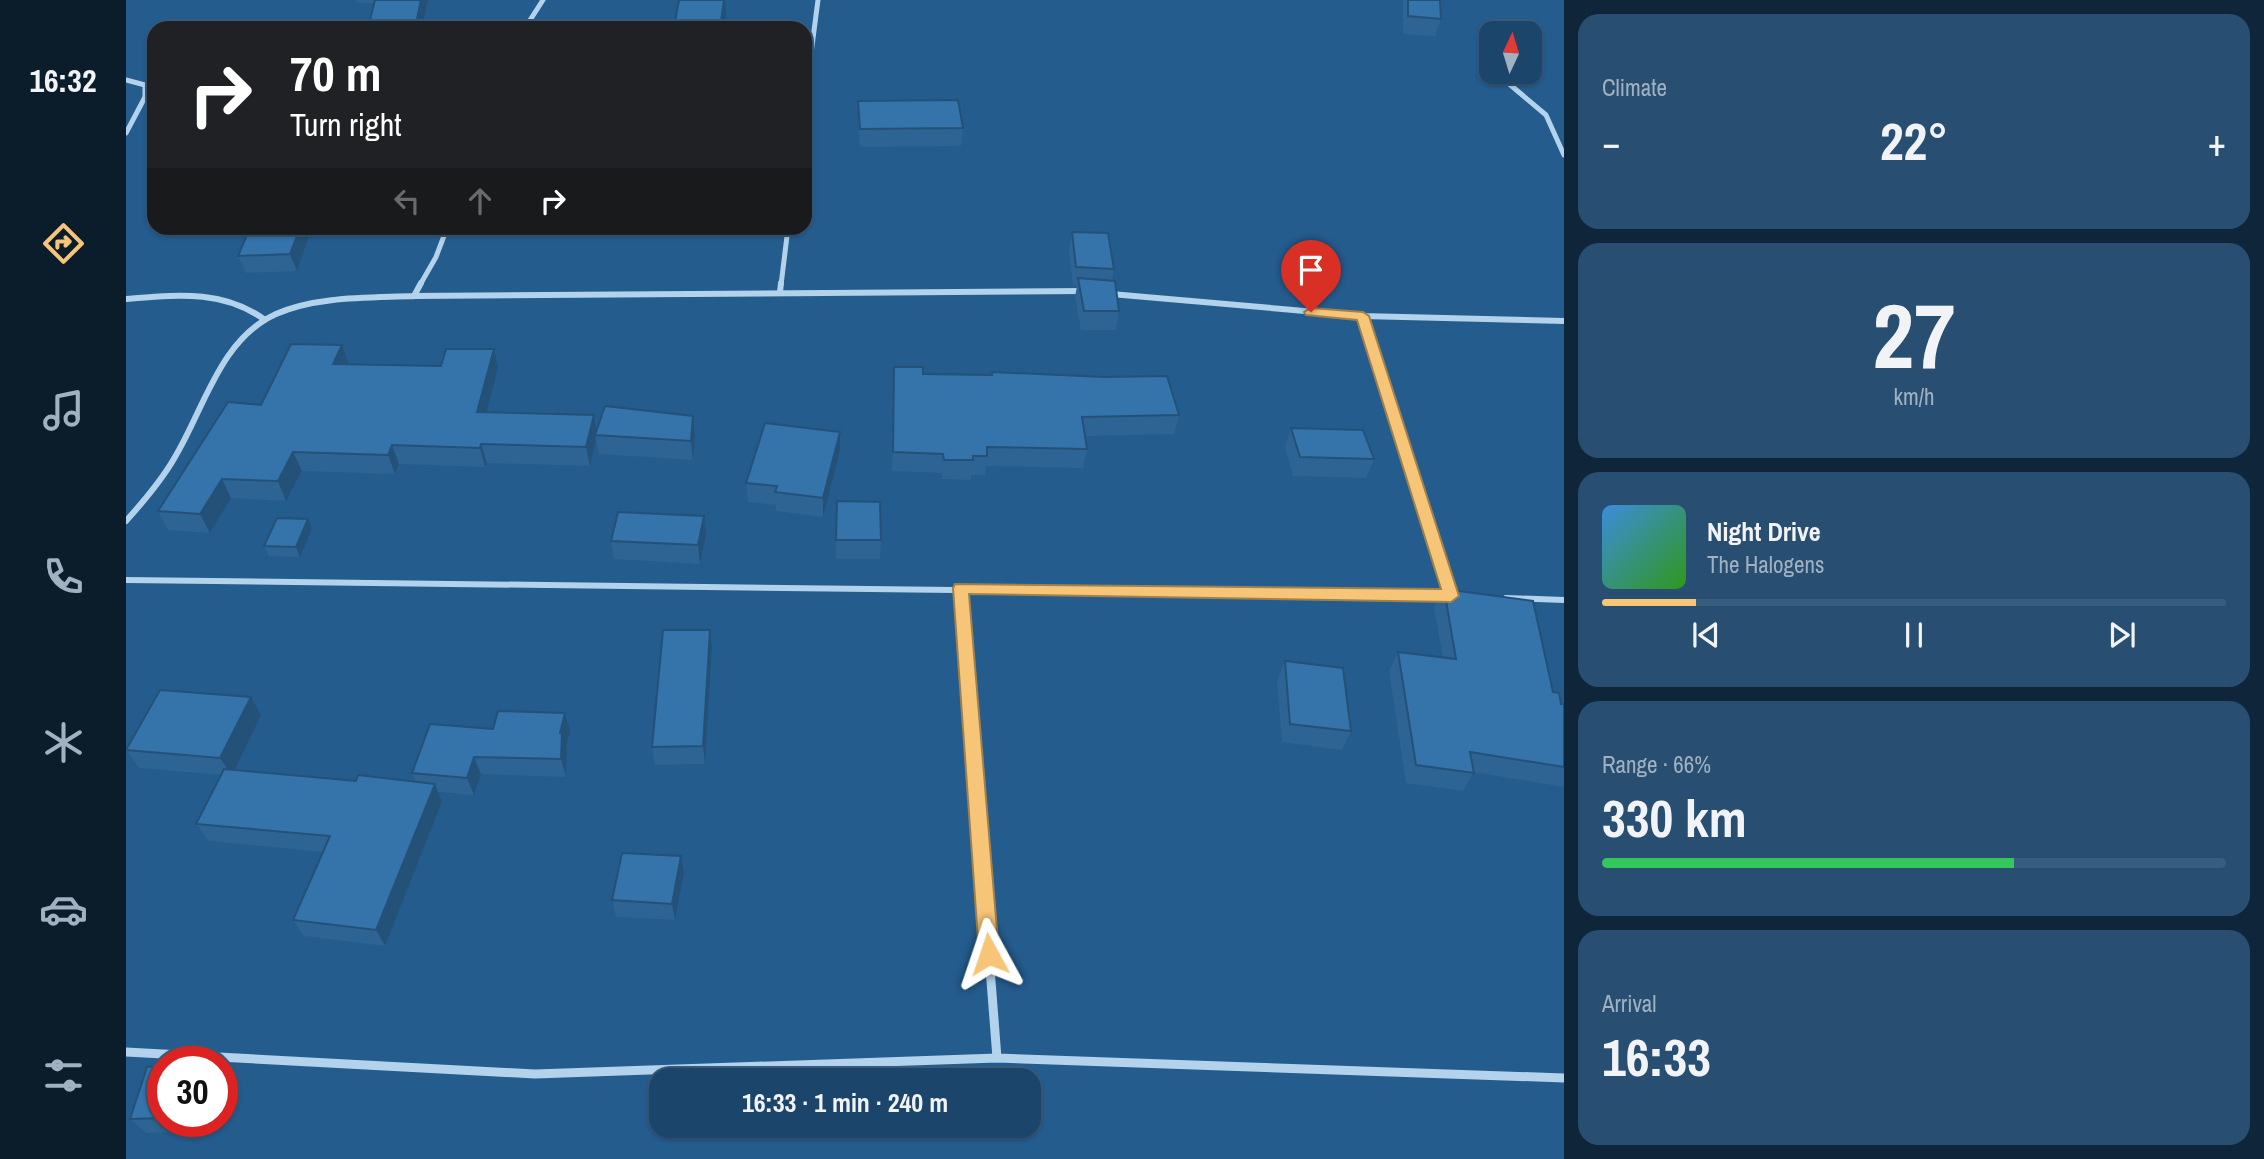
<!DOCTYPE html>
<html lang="en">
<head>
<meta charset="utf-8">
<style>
	:root { --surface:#1b456a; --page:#284f72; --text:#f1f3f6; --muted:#a0b1c1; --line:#395d7e; --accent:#f6c577 }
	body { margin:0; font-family:"Archivo Narrow",sans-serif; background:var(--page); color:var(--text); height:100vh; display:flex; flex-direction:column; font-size:26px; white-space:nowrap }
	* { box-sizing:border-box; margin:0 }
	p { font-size:23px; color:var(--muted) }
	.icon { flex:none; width:38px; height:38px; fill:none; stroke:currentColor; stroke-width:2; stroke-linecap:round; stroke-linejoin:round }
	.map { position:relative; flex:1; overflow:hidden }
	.drawer { display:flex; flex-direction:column; gap:14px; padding:14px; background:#0f263a; width:700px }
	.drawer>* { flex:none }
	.banner { position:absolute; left:21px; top:21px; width:665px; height:214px; border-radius:21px; box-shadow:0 2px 5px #0004,0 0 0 2px var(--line); background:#202124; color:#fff; overflow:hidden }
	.needle { width:46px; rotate:4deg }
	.controls { position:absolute; left:1353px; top:21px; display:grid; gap:14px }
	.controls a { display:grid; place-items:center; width:63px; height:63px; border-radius:14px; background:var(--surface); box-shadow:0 2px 5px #0004,0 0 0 2px var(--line); font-size:35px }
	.speed { position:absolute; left:21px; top:1046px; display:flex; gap:14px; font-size:35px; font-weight:700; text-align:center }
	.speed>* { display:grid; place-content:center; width:91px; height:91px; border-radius:50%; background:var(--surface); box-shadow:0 2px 5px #0004,0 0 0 2px var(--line); line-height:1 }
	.speed .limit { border:10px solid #d22; background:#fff; color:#111 }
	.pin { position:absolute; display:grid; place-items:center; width:60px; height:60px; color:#fff; margin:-72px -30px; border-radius:50% 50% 50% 0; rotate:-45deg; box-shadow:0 0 7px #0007 }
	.pin .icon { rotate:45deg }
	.me { position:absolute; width:77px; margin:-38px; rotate:355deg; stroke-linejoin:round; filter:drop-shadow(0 0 5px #0008) }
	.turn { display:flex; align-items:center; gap:24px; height:147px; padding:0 28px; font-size:32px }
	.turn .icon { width:91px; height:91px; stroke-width:2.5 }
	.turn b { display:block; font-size:49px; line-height:60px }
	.lanes { display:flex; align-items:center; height:66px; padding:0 28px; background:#0003; justify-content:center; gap:35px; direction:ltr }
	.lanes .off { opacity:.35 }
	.big { font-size:52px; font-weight:700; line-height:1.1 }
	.drawer .widget { flex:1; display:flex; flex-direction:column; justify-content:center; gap:10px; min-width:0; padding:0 24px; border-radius:21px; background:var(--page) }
	.drawer .dial { align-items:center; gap:0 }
	.dial b { font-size:91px; line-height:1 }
	.song { display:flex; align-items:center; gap:21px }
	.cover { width:84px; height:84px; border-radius:10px; background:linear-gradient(135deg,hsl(210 70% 55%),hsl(110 70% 35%)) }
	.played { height:7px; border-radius:4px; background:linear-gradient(90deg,var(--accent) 15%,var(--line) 15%) }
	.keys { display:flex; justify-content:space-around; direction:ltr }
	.heat { display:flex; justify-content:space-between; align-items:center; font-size:38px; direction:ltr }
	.charge { height:10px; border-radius:5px; background:linear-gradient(90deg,#34c759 66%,var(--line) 0) }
	.trip { position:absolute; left:523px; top:1068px; width:392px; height:70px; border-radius:21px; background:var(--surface); box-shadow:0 2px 5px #0004,0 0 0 2px var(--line); font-weight:700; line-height:70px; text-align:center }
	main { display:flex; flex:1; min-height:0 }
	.menu { display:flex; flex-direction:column; width:126px; justify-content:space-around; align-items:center; background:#0b1c2a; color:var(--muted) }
	.menu .icon { width:49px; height:49px }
	.menu .selected { color:var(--accent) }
	.menu b { font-size:32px; color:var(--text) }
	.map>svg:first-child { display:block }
</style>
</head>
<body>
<main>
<nav class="menu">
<b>16:32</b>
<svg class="icon selected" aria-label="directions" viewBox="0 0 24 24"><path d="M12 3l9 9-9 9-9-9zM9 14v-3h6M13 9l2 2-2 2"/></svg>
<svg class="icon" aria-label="music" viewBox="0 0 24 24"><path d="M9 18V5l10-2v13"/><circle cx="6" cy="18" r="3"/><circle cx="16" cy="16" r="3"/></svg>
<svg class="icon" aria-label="phone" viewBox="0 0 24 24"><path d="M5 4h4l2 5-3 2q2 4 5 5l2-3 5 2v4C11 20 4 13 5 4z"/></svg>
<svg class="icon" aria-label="climate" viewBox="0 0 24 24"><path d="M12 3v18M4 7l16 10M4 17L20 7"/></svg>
<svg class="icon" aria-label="car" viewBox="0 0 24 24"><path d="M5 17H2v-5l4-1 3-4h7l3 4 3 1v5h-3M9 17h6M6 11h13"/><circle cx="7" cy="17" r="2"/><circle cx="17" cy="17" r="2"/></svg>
<svg class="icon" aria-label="filters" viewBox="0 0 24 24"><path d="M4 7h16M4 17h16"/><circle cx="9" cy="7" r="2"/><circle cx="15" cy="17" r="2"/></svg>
</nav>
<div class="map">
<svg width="1438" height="1159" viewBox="0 0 1438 1159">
	<rect width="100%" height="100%" fill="#245c8e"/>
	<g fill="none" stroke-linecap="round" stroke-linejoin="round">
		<!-- street-far2 -->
		<path stroke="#b3d2eb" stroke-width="5" d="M399,28L417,0
			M1359,63L1365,68
			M1369,72L1420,115L1438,155
			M0,80L19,85V97L0,133
			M679,100L692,0
			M294,285L310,257L321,228
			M655,285L662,228"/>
		<!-- street-far1 -->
		<path stroke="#b3d2eb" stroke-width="6" d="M654,292L655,283
			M985,294L1236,316L1438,321
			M288,296L295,283
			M0,299C50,295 97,289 139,320
			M1236,316L1325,596
			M0,521C18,501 36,480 49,457C78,409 94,339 150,314C191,296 243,298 288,296L959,291
			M0,580L1322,596
			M835,588L841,661
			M1380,598L1438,600"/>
		<!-- street -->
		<path stroke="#b3d2eb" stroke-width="9" d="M840,659L871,1058
			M0,1052L409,1074L871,1058L1438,1078"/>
	</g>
	<!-- wall -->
	<path fill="#2d6493" d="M230,0H302L296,28L248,3H231Z
		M1277,0H1314L1315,19L1309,36L1277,34Z
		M732,101L837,128L835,146L734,147L732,118Z
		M186,228L171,271L120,273L112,256Z
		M946,232L988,269L986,281L993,311L990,330H955L949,297L951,286L947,285L943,251Z
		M223,364L372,368L361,412L468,415L471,430L567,416L569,435L567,460L473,454L470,439L464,466L361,463L359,467L273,464L269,474L176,471L160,501L105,498L84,533L42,530L32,511L135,405Z
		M768,367L797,374L1053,415L1048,434L959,436L961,449L957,468L860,466L859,475H845V480L816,479V473L766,471Z
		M1165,428L1248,459L1240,478L1167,476L1159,447Z
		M714,432V451L697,517L650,511V505L622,502L620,483Z
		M186,529L174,557L143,556L138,546Z
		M580,535L574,564L488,559L485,541Z
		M710,540H755L754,559H710Z
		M1318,589L1427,692L1435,704H1438V787L1348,772L1337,791L1280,783L1263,671L1272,652L1317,657L1308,608Z
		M584,630L586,648L579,764L529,765L526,747Z
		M1159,661L1225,731L1216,750L1156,742L1151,680Z
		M125,697L135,715L109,770L230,781L290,782L286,773L367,729L444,731L440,747L441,752L440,777L355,774L348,795L312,792L316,802L259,946L178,936L167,920L197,852L83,841L70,824L95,775L13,768L0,750Z
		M555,856L558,873L549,920L490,917L486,900Z
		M37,1066V1122H80L78,1131L20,1133L4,1119Z"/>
	<!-- shaded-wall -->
	<path fill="#245178" d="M295,0H302L296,28H289Z
		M599,0L600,15L598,28H594Z
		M174,228H186L171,271L164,254Z
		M216,345L223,364H207Z
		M368,349L372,368L356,431L351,412Z
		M468,415L471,434L469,435L470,439L464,466L460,447Z
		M567,416L569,435L567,460L565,441Z
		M714,432V451L697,517V498Z
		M355,444L361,463L359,467L354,448Z
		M266,445L273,464L269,474L262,455Z
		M167,452L176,471L160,501L152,481Z
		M96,479L105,498L84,533L74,514Z
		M578,516L580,535L574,564L572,545Z
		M182,519L186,529L174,557L170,547Z
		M584,630L586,648L579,764L577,746Z
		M125,697L135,715L106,776L94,758Z
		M439,713L444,731L440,747L441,752L440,777L435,759L434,733Z
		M348,757L355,774L348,795L341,778Z
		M309,784L316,802L259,946L250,930Z
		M555,856L558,873L549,920L546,904Z
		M68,1122H80L78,1131Z"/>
	<!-- building -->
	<path fill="#3474ab" stroke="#245178" stroke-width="2" d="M249,0H295L289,28H242Z
		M553,0H598L594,28H548Z
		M1282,0H1314L1315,19L1282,16Z
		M832,100L837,128L734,129L732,101Z
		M124,228H174L164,254L112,256Z
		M946,232L982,233L988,269L950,267Z
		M952,278L989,281L993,311H958Z
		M165,344L216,345L207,364L315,366L320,349H368L351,412L468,415L460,447L355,444L354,448L266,445L262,455L167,452L152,481L96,479L74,514L32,511L102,402L135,405Z
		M768,367H797V374L866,375V372L978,377L1041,376L1053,415L956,417L961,449L861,447V456H847V460H818L817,454L767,452Z
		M479,406L567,416L565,441L469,435Z
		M639,423L714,432L697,498L649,492L651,486L620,483Z
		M1165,428L1237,430L1248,459L1174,457Z
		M711,501L754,502L755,540H710Z
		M492,512L578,516L572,545L485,541Z
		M151,518L182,519L170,547L138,546Z
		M1318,589L1407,601L1427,692L1433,693L1435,704H1438V767L1344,752L1348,773L1290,765L1272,652L1330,659Z
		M537,630H584L577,746L526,747Z
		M1159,661L1217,668L1225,731L1164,724Z
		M34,690L125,697L94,758L0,750Z
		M372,711L439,713L434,733L436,734L435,759L348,757L341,778L286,773L304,724L367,729Z
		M98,769L230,781L232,775L309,784L250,930L167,920L204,836L70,824Z
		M496,853L555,856L546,904L486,900Z
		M37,1066V1118L4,1119L21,1067Z"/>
	<!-- route -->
	<path fill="#f6c577" stroke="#a0804d" stroke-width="2" d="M1185,308L1237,312L1243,316L1333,596L1325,602L843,594L873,954L870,961L863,963L856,961L853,954L827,588L829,584L1315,589L1231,320L1180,315L1178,312Z"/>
</svg>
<div class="controls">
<a><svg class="needle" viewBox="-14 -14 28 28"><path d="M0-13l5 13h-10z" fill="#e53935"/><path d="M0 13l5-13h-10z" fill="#a0b1c1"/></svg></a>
</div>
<div class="speed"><div class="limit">30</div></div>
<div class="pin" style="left:1185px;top:312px;background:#d93025"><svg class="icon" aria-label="arrive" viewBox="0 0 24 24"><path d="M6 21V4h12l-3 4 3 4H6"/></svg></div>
<svg class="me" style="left:863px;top:954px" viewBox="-20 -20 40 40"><path d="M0-17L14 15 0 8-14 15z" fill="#f6c577" stroke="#fff" stroke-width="4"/></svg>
<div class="trip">16:33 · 1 min · 240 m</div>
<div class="banner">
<div class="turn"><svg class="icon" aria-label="right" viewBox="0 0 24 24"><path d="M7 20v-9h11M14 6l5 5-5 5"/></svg><div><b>70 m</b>Turn right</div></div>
<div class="lanes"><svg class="icon off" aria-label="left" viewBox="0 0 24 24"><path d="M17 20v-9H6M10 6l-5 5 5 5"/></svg><svg class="icon off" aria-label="ahead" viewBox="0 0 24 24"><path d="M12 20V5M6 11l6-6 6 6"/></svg><svg class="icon" aria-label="right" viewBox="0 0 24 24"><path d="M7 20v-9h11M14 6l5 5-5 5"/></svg></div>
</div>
</div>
<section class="drawer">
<div class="widget"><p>Climate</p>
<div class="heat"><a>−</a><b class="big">22°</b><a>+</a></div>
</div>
<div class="widget dial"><b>27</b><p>km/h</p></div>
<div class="widget">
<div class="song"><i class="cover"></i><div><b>Night Drive</b><p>The Halogens</p></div></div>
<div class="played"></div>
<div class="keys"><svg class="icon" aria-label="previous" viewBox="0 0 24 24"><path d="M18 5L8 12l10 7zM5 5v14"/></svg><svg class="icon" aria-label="pause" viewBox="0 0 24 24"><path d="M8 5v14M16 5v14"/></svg><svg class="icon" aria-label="next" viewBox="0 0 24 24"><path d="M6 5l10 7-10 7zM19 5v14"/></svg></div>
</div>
<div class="widget"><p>Range · 66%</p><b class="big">330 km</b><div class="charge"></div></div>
<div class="widget"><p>Arrival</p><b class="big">16:33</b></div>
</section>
</main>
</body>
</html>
